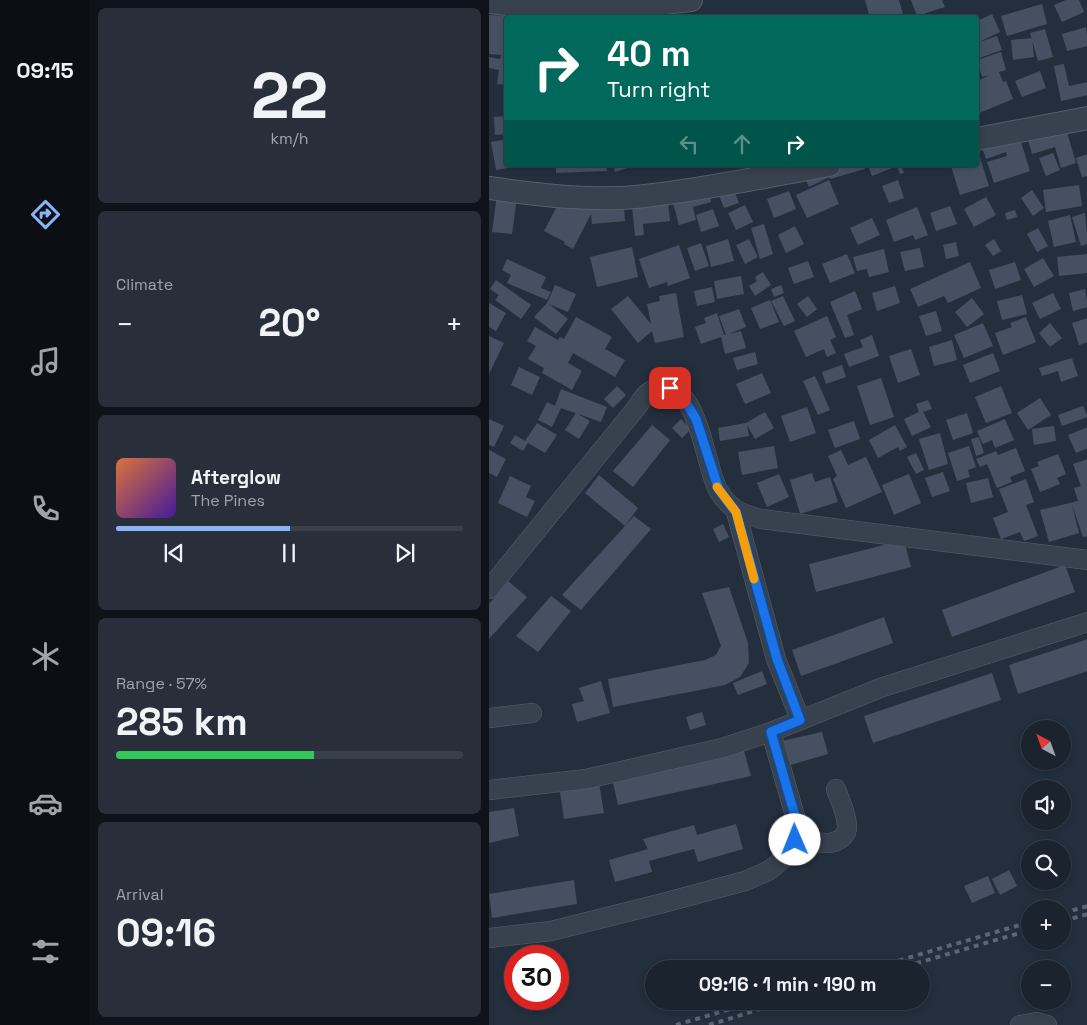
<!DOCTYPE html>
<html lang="en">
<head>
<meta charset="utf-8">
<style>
	:root { --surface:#1b232e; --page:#282f3a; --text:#f1f3f6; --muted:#a0a4aa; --line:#39404a; --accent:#8ab4f8 }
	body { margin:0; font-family:"Space Grotesk",sans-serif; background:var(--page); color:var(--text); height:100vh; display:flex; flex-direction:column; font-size:19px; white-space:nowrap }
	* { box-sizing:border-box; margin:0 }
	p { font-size:16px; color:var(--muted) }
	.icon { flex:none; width:28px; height:28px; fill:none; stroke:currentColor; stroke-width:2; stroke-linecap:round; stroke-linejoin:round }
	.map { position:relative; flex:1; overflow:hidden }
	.panel { display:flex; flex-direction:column; gap:8px; padding:8px; background:#0f1319; width:399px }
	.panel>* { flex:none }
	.top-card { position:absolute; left:15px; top:15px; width:475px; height:152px; border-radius:5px; box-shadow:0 2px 8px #0003,0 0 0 1px var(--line); background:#00695c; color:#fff; overflow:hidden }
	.needle { width:32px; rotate:319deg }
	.controls { position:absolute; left:532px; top:720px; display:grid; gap:10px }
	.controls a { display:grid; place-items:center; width:50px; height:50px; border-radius:50%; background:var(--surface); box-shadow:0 2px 8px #0003,0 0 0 1px var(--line); font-size:25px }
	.speed { position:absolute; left:15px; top:945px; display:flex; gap:10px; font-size:25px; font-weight:700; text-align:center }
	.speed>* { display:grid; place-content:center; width:65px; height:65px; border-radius:50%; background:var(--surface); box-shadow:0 2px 8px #0003,0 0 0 1px var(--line); line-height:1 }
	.speed .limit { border:8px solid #d22; background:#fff; color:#111 }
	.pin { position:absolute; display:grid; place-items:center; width:42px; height:42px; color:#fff; margin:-21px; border-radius:10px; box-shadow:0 2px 8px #0006 }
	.me { position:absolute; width:55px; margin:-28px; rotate:359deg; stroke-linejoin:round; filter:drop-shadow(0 0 4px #0008) }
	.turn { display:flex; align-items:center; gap:18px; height:105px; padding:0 20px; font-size:22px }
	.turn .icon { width:65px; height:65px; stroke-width:2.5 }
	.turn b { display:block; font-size:35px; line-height:42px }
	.lanes { display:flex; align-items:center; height:48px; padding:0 20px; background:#0003; justify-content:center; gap:25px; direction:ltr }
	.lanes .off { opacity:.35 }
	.big { font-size:38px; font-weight:700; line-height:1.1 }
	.panel .tile { flex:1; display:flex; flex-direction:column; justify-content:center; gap:8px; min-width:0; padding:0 18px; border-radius:8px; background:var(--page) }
	.panel .dial { align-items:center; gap:0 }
	.dial b { font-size:65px; line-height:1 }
	.song { display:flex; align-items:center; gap:15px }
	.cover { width:60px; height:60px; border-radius:8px; background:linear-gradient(135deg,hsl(20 70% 55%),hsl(260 70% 35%)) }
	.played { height:5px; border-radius:2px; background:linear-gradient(90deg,var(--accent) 50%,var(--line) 50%) }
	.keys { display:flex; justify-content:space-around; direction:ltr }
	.heat { display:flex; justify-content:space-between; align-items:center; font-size:28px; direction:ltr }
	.charge { height:8px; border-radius:4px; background:linear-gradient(90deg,#34c759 57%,var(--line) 0) }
	.trip { position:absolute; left:156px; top:960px; width:285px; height:50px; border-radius:25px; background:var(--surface); box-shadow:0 2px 8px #0003,0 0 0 1px var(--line); font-weight:700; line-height:50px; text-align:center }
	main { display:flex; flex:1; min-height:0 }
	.tabs { display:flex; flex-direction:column; width:90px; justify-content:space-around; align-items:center; background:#0b0e12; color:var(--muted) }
	.tabs .icon { width:35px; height:35px }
	.tabs .active { color:var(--accent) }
	.tabs b { font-size:22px; color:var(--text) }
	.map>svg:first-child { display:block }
</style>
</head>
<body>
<main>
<nav class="tabs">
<b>09:15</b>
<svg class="icon active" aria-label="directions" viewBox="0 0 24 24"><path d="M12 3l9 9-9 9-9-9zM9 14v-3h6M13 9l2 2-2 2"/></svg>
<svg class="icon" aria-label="music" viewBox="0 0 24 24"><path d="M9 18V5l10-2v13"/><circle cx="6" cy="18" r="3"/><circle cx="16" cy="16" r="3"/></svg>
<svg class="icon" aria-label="phone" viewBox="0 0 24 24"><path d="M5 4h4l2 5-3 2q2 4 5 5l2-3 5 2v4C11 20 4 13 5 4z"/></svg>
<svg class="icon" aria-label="climate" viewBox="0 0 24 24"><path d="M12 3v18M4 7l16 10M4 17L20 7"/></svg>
<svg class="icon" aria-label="car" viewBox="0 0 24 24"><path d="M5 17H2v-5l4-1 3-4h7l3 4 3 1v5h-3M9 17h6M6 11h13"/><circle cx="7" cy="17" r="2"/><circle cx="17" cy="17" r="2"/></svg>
<svg class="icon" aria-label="filters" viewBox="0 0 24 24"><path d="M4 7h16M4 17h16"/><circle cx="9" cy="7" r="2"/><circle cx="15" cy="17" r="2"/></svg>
</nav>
<section class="panel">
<div class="tile dial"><b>22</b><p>km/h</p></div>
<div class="tile"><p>Climate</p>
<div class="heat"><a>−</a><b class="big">20°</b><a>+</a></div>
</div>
<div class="tile">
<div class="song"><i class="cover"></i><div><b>Afterglow</b><p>The Pines</p></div></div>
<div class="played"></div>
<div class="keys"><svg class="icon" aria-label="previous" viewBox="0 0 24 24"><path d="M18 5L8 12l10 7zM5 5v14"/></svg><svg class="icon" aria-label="pause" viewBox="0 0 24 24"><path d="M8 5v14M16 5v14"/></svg><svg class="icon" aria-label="next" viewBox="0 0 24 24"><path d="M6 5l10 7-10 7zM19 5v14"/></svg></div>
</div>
<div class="tile"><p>Range · 57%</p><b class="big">285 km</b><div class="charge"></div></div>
<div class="tile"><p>Arrival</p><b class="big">09:16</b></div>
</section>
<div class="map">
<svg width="599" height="1025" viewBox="0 0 599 1025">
	<rect width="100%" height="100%" fill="#242f3e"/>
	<!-- building -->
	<path fill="#455162" d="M376,0H410L415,18H381Z
		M422,0H453L456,7L428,16Z
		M577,0H590L595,12L573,22L565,5Z
		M553,4L558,24L518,36L512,16Z
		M503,14L511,32L488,43V21Z
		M0,15L18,16L15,52H18V85L8,84L10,70L0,68V57L11,59L12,55L0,54Z
		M597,27L599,46L578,51L573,34Z
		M556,29L564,57L549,61L541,33Z
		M508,36L513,50L488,59V43Z
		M543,38L545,57L524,60L522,40Z
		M512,52L517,70L510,72L514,82L517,81L524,99L488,114V81L501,75L493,77L488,60Z
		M575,64L580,86L599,82V95L572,101L565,66Z
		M551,71L557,88L533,97L526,81Z
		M18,116V134L6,135L5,117Z
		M575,122L587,163L572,168L566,147L543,154L537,133Z
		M528,129L541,171L505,183L498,162L518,156L517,152L497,159L488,132Z
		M18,139V165L29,166L7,170L2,142Z
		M488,148L500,186L471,195L462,166L488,165Z
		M564,153L571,170L557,176L550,158Z
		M599,154V176L593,177L587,158Z
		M67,165H117L118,171L67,173Z
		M124,165H148L126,172Z
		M334,165L340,177L320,187L312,169Z
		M337,165H375L376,169L341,179Z
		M379,165H412L415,173L411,174L408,166L383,176Z
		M340,180L350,204L318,218L307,195Z
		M409,180L415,198L400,203L393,186Z
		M242,182L250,203L235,208L227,188Z
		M590,185L593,206L557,212L554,190Z
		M9,188L29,190L23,234L3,232Z
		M77,189L134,194L136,221L103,224L102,214L84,249L75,244L76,242L55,231Z
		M543,190L555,208L544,216L532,198Z
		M300,191L307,209L285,218L278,199Z
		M178,193L181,221L154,224L155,235L146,236L142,197Z
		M220,193L222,202L204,207L207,220L190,225L184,203Z
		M497,197L507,215L485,227L475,209Z
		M256,205L264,222L247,230L239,213Z
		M461,206L468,224L447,231L441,213Z
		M428,207L439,235L426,240L424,235L405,242L397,220Z
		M224,209L230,226L212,232L207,215Z
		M526,210L528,217L518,220L516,213Z
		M596,213L599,244L592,246L583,217Z
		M581,215L587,242L565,247L559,221Z
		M383,218L391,235L369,245L361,228Z
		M275,224L284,254L271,259L262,228Z
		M306,226L315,244L297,253L289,235Z
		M549,228L559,246L548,252L538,234Z
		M239,239L245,261L222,267L217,246Z
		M260,239L269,257L256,264L247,245Z
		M505,239L512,251L504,256L496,245Z
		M467,242L470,256L457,259L454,245Z
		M212,243L220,266L206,271L198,248Z
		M190,245L201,278L179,286L178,282L160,288L150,259Z
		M143,247L149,277L108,287L101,257Z
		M431,248L435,267L416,271L411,252Z
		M395,249L400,272L380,277L378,269L368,271L364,257Z
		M358,254L366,273L341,283L333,264Z
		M599,254V273L570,276L568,257Z
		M554,258L565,276L545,287L535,269Z
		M18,259L57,277L52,288L62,292L58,300L18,283L22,275L13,270Z
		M319,261L325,277L305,284L299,268Z
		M481,262L492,288L459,303L455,296L429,307L421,289Z
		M526,262L532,280L506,289L500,270Z
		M274,272L282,285L266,296L260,286L268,281L266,277Z
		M252,276L255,294L228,299L225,281Z
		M7,280L42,305L32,319L6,300L10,295L1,289Z
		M66,285L87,294L79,312L60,304L79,319L67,334L45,317L58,303Z
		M292,285L295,293L285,297L282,289Z
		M406,286L411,303L388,311L383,293Z
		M223,287L226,302L208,306L205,291Z
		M596,289L599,307L584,311L580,293Z
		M366,291L373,309L358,315L365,335L356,338L341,302Z
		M187,293L195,337L166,343L163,331L149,343L122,309L139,296L162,324L158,304L171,301L170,296Z
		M564,293L572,309L551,319L543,303Z
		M533,295L538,314L513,320L508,301Z
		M294,296L306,321L295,326L282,301Z
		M319,296L328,309L318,317L308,304Z
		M483,298L495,314L478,327L466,312Z
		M281,300L290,322L271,329L262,308Z
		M0,303L17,313L7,331L0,327Z
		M250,309L257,327L237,335L230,316Z
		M447,311L453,331L437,336L430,316Z
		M228,313L235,335L252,331L257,348L236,354L232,337L212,344L206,327L217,323L215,318Z
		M338,316L347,337L341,340L347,353L338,357L335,349L317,357L305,331Z
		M87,317L123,337L116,349L136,360L126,377L84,353L79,363L93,371L83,390L53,373L55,368L39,359L47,346L38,341L46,327L69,340L71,337L75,339Z
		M537,317L547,342L514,355L506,333L523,327L521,323Z
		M599,318V342L590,345L583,323Z
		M494,323L504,346L475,358L465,335Z
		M561,323L573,338L561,347L550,333Z
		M383,335L390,356L360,367L355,354L374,347L371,340Z
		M0,336L15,343L0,374Z
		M463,340L468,360L445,366L440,347Z
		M422,349L431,375L409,383L400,356Z
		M266,352L269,364L248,370L244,358Z
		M504,353L511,371L481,383L474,365Z
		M583,358L589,376L572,382L569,371L553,376L550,368Z
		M353,365L357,377L337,384L333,372Z
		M30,367L51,377L43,395L22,385Z
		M273,373L282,393L256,404L247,384Z
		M326,376L341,410L329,415L314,381Z
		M392,378L405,417L381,425L368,386Z
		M128,386L137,395L124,408L115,399Z
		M512,386L523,413L497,423L486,397Z
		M72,389L118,407L112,422L72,408L63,427L49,420L58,402L66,406Z
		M551,398L562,415L539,430L528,413Z
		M439,400L443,409L434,412L442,427L423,436L415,419L430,412L427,404Z
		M594,406L599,417L573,426L569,415Z
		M318,407L327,433L301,442L292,416Z
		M276,412L285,428L266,439L258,425L260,436L231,441L229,428L257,423Z
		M87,413L101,421L90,439L76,430Z
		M478,413L484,433L464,440L457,420Z
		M0,419L15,426L5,447L0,445Z
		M192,419L202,429L193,438L183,428Z
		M516,419L525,440L506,448L503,440L494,444L488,431Z
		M365,421L371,439L346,448L339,430Z
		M48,423L68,435L56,453L39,443L34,451L21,443L26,435L36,441Z
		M163,425L181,440L144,487L124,471Z
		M406,425L418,447L411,451L409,447L389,458L380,440Z
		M565,426L567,441L545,445L543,429Z
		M599,427V448L587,453L579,435Z
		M451,433L459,464L440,470L430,439Z
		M490,437L495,453L487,456L482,439Z
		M285,446L289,468L253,475L249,452Z
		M480,446L487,467L479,470L481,477L468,481L459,453Z
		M527,448L536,471L521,477L523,482L508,488L498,464L491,467L487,459L507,451L509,455Z
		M0,450L17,459L8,477L0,473Z
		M352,450L359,465L377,457L393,492L357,508L344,479L348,476L339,456Z
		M427,453L435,470L427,474L418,457Z
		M569,454L577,474L568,478L571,484L551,492L542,469L550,466L548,462Z
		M599,459V536L594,537L583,505L590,533L560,542L551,510L589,501L585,488L592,486L584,464Z
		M454,472L461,491L443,497L436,478Z
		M323,473L326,482L341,477L349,502L311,514L301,480Z
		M290,474L300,497L278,507L268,483Z
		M420,474L432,503L405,515L393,485Z
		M110,475L149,508L136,526L145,516L162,529L92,610L73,595L136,526L96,493Z
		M21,476L42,486L37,497L46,501L38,517L9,503Z
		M499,478L504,497L482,503L477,483Z
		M537,479L545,502L537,505L549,536L535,541L531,532L512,539L504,518L519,512L510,489Z
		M234,524L240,537L230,542L224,529Z
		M415,540L422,567L327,592L320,564Z
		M576,565L586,592L463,637L453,610Z
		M19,581L38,597L0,639V604Z
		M240,587L259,643L260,663L251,677L236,685L124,707L119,679L216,660L227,655L232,646L213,593Z
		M62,596L82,611L49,652L27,636Z
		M395,617L404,643L312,676L303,650Z
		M599,639V671L529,694L520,665Z
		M273,671L278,684L249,695L244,683Z
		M503,673L512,700L384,743L375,716Z
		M112,681L121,713L88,722L83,704L95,701L90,688Z
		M213,712L217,725L201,730L197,717Z
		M333,732L339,754L298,766L293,741Z
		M255,751L262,776L129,805L124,783L211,760Z
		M110,783L115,813L75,819L71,792Z
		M25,808L30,836L0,843V812Z
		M247,824L254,849L209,862L205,849L160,861L163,872L126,882L120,860L159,849L154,839L205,825L208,835Z
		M520,870L528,886L511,895L503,879Z
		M499,876L506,893L483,903L475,886Z
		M85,880L88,904L3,918L0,894Z"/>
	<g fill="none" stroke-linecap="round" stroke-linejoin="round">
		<!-- minor casing -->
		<g stroke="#565f6c" stroke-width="20">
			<path id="minor" d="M247,512L287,659L311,719
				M0,589L148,407C156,394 161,387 177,388C211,391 216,466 229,490C241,510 251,513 272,519L599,560
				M0,718L43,713
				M0,790L97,779L233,748L282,732L394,687L599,622
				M308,823C313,829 319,836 325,840C336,847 358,842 358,827C358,814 351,801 347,789
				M0,938L62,931L174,903L256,881L281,870L295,858L306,840L308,823L282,732
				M531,1025L548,1022L558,1025"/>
		</g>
		<!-- tertiary casing -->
		<g stroke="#565f6c" stroke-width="24">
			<path id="tertiary" d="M0,2L62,9L111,10L202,0
				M488,139L599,118
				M0,188C51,195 105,202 156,196C218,189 279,176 340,165"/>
		</g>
		<!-- minor -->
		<use href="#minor" stroke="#38414e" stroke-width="19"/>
		<!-- tertiary -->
		<use href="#tertiary" stroke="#38414e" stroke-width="22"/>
		<!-- rail -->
		<path stroke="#5a6575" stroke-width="4" stroke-dasharray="5 5" stroke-linecap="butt" d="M574,913L599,906
			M574,921L599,914
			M381,969L541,922
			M408,969L541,930
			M187,1025L269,1001
			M220,1025L297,1001"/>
	</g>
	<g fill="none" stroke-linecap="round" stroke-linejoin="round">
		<!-- route casing -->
		<g stroke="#114b97" stroke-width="12">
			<path id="route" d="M181,388L193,396L207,419L230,490L247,512L288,659L311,720L282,732L308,823L306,840"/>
		</g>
		<!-- route -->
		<use href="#route" stroke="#1a73e8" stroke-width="9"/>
		<!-- slow -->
		<path stroke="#f59e0b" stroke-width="9" d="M228,487L247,512L265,579"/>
	</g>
</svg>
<div class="controls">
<a><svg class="needle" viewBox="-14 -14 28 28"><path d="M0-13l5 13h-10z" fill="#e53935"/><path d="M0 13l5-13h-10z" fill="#a0a4aa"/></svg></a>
<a><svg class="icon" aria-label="sound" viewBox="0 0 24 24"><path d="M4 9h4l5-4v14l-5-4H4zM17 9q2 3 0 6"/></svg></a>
<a><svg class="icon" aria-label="search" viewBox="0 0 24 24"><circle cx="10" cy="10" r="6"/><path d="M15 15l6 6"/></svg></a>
<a>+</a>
<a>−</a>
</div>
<div class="speed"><div class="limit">30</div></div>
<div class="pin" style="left:181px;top:388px;background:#d93025"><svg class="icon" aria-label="arrive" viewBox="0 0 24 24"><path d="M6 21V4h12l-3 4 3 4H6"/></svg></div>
<svg class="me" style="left:306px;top:840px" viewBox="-20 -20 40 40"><circle r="19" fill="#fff"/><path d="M0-13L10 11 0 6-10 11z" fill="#1a73e8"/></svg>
<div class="trip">09:16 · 1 min · 190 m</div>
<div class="top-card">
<div class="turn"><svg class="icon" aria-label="right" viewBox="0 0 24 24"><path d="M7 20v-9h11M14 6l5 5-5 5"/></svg><div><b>40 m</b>Turn right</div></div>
<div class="lanes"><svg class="icon off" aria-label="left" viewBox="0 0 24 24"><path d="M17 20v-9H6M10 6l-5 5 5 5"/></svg><svg class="icon off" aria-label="ahead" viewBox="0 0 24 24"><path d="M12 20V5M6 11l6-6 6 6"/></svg><svg class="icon" aria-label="right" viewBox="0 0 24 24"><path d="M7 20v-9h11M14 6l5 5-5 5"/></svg></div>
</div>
</div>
</main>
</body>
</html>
